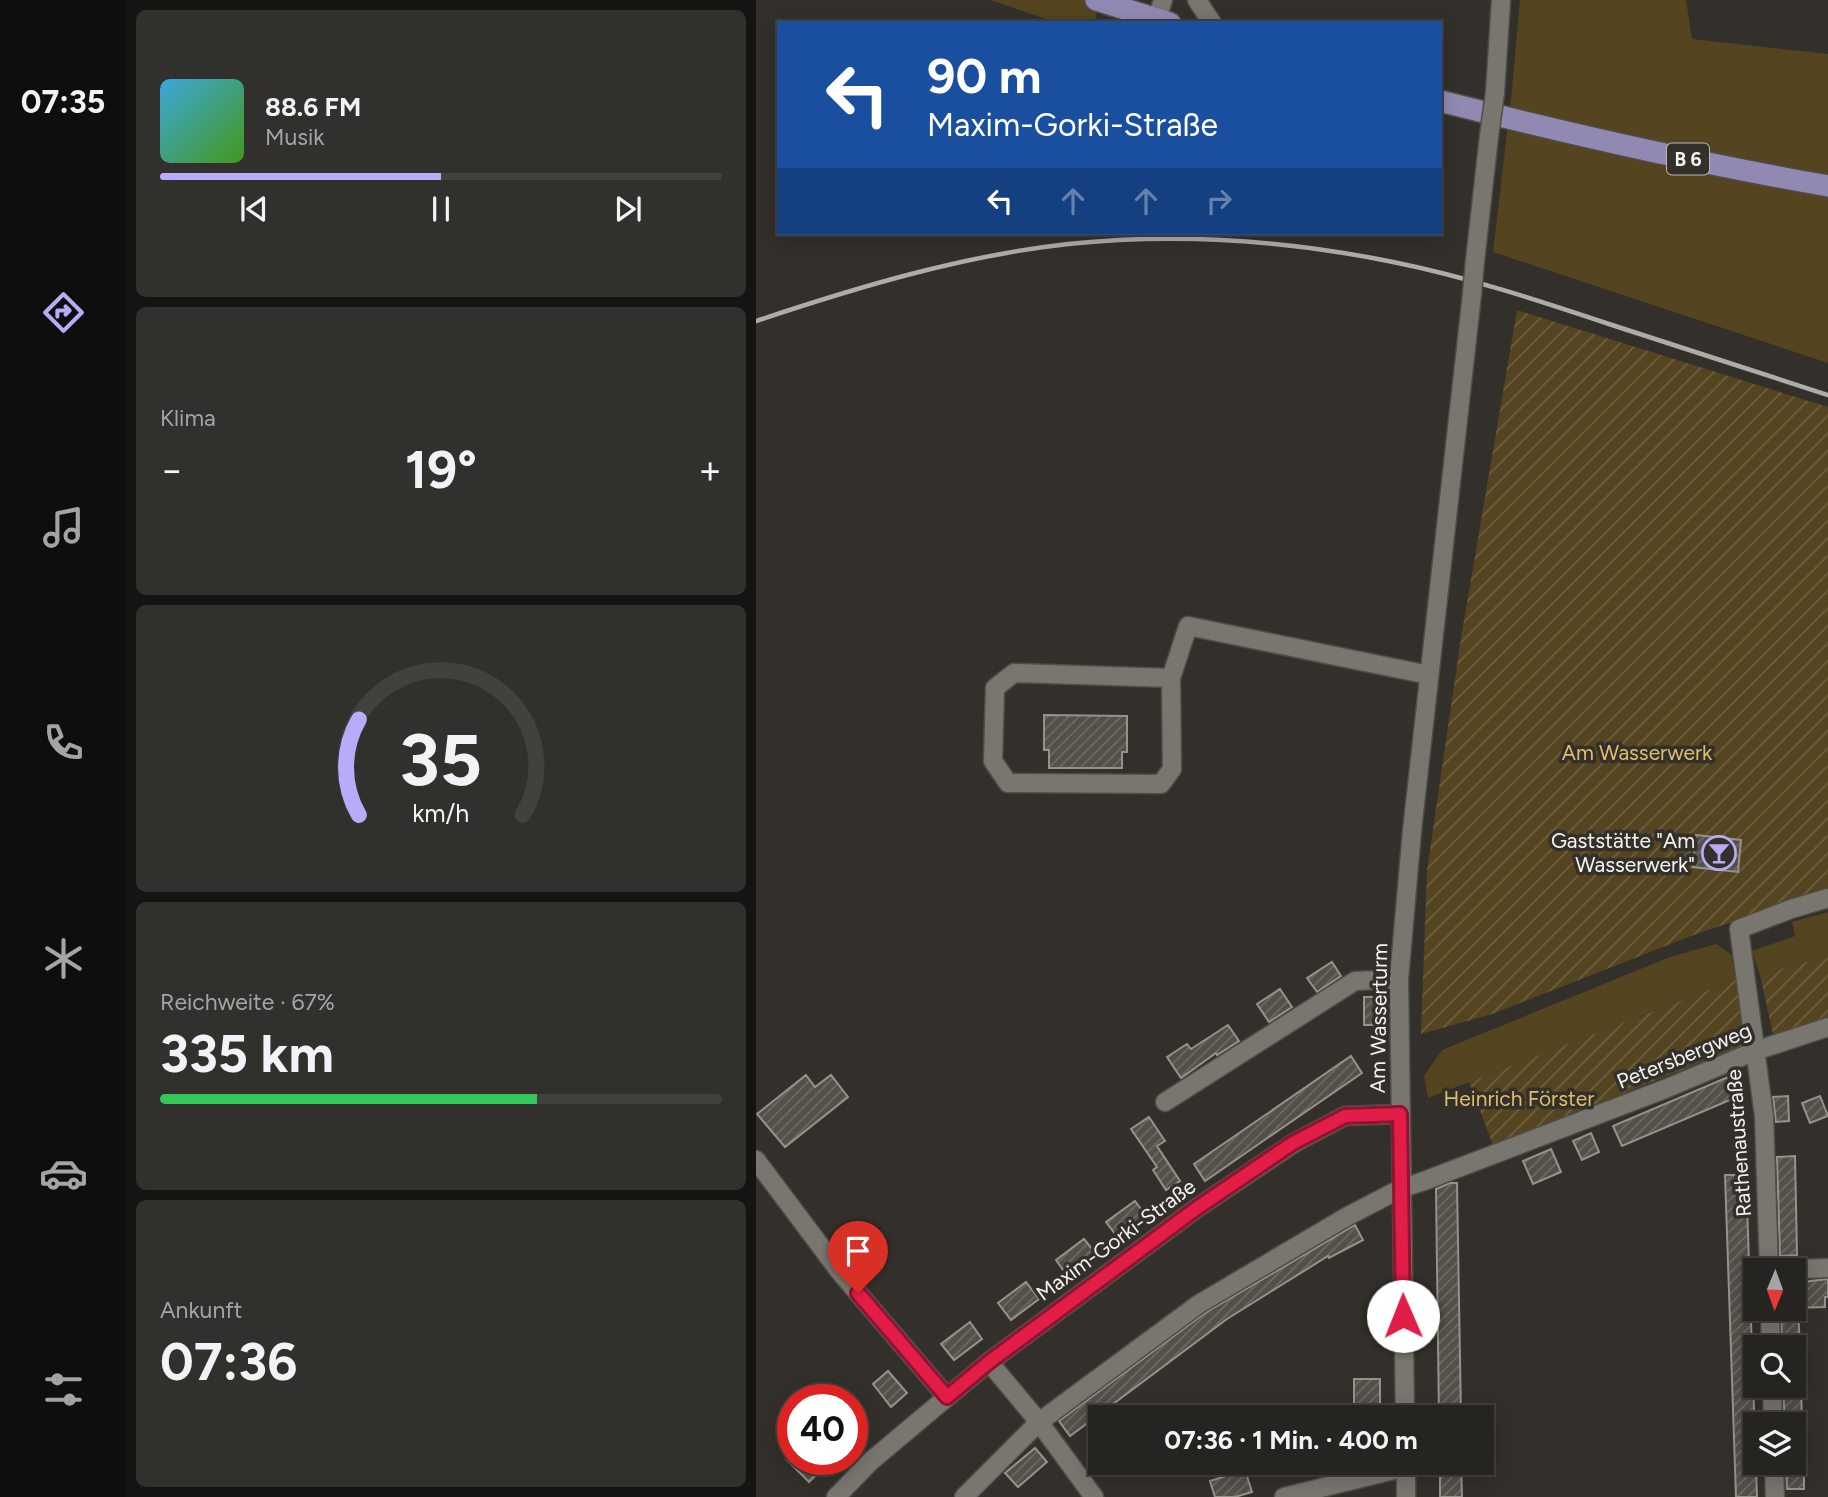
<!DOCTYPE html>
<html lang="de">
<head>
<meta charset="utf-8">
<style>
	:root { --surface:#262420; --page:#32302d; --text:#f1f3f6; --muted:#a4a4a5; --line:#42413e; --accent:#b8abf7 }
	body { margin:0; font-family:Figtree,sans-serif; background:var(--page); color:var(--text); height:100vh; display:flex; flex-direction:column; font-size:26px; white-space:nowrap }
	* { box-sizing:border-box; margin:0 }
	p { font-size:23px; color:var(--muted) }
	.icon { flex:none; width:38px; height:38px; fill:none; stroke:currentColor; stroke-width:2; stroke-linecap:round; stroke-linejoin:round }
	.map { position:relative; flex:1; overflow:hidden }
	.sheet { display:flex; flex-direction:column; gap:10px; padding:10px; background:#151412; width:630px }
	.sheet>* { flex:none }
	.top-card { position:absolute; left:21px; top:21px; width:665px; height:214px; border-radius:0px; box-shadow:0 4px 18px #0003,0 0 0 2px var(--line); background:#1a4fa0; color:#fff; overflow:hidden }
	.needle { width:46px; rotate:181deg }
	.fabs { position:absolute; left:987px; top:1258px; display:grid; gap:14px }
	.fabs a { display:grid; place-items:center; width:63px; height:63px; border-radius:0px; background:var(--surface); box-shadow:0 4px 18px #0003,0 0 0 2px var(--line); font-size:35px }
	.speed { position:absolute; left:21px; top:1384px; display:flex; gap:14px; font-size:35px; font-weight:700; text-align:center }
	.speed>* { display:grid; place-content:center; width:91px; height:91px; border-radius:50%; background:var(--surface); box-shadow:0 4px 18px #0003,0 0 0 2px var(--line); line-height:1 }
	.speed .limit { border:10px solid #d22; background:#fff; color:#111 }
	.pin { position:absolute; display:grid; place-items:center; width:60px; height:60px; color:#fff; margin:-72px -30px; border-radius:50% 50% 50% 0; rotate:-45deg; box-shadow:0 0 7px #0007 }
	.pin .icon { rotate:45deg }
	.me { position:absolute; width:77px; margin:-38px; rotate:359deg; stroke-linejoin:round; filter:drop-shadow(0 0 5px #0008) }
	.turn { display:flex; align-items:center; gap:24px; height:147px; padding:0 35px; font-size:32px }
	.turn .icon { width:91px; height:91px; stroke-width:2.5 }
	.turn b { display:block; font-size:49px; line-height:60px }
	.lanes { display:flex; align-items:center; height:66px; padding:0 35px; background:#0003; justify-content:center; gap:35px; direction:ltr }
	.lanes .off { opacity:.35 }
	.big { font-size:52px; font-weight:700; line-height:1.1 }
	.sheet .card { flex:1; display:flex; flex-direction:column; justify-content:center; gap:10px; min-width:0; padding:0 24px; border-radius:10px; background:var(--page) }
	.sheet .dial { align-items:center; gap:0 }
	.dial svg { height:182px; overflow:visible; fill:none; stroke:var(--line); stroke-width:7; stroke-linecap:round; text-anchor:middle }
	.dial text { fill:var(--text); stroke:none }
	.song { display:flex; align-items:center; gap:21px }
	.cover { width:84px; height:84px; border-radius:10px; background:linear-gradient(135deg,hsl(200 70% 55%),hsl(100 70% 35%)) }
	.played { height:7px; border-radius:4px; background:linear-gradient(90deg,var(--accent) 50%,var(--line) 50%) }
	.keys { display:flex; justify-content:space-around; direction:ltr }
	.heat { display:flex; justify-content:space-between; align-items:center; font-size:38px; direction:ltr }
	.charge { height:10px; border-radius:5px; background:linear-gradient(90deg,#34c759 67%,var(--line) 0) }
	.trip { position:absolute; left:332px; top:1405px; width:406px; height:70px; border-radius:0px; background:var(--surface); box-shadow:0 4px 18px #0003,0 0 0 2px var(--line); font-weight:700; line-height:70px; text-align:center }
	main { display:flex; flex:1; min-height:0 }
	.tabs { display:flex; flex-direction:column; width:126px; justify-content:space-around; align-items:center; background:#0f0e0d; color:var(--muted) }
	.tabs .icon { width:49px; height:49px }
	.tabs .current { color:var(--accent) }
	.tabs b { font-size:32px; color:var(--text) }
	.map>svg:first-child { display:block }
</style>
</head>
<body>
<main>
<nav class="tabs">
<b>07:35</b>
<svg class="icon current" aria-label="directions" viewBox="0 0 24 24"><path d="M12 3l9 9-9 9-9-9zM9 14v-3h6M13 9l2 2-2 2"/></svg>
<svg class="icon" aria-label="music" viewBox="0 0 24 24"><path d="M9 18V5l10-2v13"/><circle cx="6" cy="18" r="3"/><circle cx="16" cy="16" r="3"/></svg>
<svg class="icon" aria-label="phone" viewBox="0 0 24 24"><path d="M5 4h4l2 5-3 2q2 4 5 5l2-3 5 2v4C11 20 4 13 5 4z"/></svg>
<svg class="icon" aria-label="climate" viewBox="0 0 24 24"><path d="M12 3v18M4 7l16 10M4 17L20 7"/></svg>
<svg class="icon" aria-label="car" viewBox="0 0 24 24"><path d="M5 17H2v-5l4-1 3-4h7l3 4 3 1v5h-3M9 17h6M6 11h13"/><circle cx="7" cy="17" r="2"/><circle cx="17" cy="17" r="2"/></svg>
<svg class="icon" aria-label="filters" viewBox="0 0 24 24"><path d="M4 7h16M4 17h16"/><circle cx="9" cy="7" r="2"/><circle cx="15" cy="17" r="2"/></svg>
</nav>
<section class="sheet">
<div class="card">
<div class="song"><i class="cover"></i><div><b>88.6 FM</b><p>Musik</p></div></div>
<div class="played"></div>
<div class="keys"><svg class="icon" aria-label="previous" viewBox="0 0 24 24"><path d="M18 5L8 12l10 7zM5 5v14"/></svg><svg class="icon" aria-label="pause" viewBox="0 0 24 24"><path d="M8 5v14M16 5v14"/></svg><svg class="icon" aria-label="next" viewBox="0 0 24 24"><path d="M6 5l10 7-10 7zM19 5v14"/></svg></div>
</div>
<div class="card"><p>Klima</p>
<div class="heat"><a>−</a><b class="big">19°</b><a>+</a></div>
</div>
<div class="card dial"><svg viewBox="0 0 100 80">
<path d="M14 69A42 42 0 1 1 86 69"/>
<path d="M14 69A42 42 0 0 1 14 27" stroke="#b8abf7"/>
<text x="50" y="56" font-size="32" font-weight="700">35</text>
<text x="50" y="72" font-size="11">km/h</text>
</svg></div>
<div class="card"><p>Reichweite · 67%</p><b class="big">335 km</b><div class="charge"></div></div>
<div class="card"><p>Ankunft</p><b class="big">07:36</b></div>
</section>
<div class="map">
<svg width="1072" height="1497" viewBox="0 0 1072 1497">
	<defs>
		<pattern id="garden-furrows" width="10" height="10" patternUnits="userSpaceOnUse" patternTransform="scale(1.75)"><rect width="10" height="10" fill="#544420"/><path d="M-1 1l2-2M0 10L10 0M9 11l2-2" fill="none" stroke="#6d5f41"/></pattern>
		<pattern id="building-hatch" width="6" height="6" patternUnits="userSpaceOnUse" patternTransform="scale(1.75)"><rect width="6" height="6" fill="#53504a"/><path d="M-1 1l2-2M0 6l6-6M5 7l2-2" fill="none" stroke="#6c6a64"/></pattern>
	</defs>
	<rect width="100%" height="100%" fill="#33302b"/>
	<!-- green -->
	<path fill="#544420" d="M235,0H343L339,23H301Z
		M764,0H930L936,39L1072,54V363L737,252L756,90Z
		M1072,912V956L1004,975L996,951L1039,936L1036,922Z
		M960,944L975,954L981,979L672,1098L668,1076L686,1050L914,957Z"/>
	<!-- garden -->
	<path fill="url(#garden-furrows)" d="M761,310L1072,407V889L935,936L736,1014L665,1034L671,870L705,638Z
		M1072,956V1017L1017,1035L1004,975Z
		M981,979L989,1045L737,1145L713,1082Z"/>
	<!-- building -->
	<path fill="url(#building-hatch)" stroke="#95928b" stroke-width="2" d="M288,715L371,716V752H366V768H293V750H288Z
		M940,835L985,840L982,872L937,867Z
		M576,962L585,976L561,992L551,978Z
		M524,989L536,1007L513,1022L501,1004Z
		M608,997H623V1025H608Z
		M472,1025L483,1041L461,1055L460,1053L425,1078L411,1057L431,1044L435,1049Z
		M595,1056L606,1073L449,1181L438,1164Z
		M979,1074L988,1094L866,1146L857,1126Z
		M50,1075L59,1087L75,1075L92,1097L29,1147L1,1114Z
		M1032,1096L1033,1121L1020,1122L1017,1097Z
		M1064,1096L1072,1116L1054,1123L1046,1103Z
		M393,1117L409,1141L401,1146L424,1181L410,1190L397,1170L401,1167L375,1129Z
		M835,1133L843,1152L826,1160L817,1141Z
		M795,1149L805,1172L777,1184L767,1161Z
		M1039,1156L1041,1255L1024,1256L1021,1157Z
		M969,1175H990L1001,1497H980Z
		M694,1183H701L705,1418H683L680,1189Z
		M379,1201L391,1217L363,1239L350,1222Z
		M599,1225L607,1240L573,1258L572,1256L471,1319L314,1436L303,1421L449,1313Z
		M328,1239L341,1255L312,1277L300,1260Z
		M1072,1279V1297H1069V1307L1038,1308V1283Z
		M270,1282L283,1299L255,1320L242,1303Z
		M1025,1309H1042L1044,1348H1026Z
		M214,1322L226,1339L198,1360L185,1344Z
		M132,1371L151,1393L135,1407L117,1384Z
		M598,1379H624V1418H598Z
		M1027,1386H1045L1046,1424H1029Z
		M96,1414L111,1432L96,1444Z
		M279,1448L291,1462L262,1487L249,1473Z
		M31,1460H60L68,1467L53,1482Z
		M535,1463H573V1468L538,1476Z
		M684,1463H705L706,1497H684Z
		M1030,1463H1048V1489H1031Z
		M489,1470L496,1492L479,1497H459L454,1481Z"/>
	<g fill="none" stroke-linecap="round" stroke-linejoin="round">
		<!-- minor casing -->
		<g stroke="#4f4d48" stroke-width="21">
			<path id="minor" d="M441,0L456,23
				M401,19L407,0
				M739,93L745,0
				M719,261L733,136
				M415,678L258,673L239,688L237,761L252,783L405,784L416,769L415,678L432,626L673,675
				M409,1102L599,981L643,979
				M0,1160L84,1272L191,1397
				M1013,1270L1008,1116L983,929L1035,909L1072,898
				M1013,1270L1072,1268
				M1014,1309L1015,1348
				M233,1362L283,1422L338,1497
				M1016,1386L1017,1424
				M649,1418L643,979L656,831L716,294
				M650,1463V1497
				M1018,1463L1019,1497
				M80,1497L115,1461L233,1362L441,1208L538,1143L589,1116L644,1114
				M208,1497L283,1422L443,1304L592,1216L644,1189L668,1181L909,1089L999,1051L1072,1027
				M528,1497L650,1467"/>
		</g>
		<!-- major casing -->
		<g stroke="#4f4d48" stroke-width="24">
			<path id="major" d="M340,0L414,23
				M684,101C813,134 941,163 1072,186"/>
		</g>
		<!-- minor -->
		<use href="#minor" stroke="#79766f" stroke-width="18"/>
		<!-- major -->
		<use href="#major" stroke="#9289b3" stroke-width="21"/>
		<!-- rail -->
		<path stroke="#aeaca7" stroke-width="4.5" d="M0,321C102,287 205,256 312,244C420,233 530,240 637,262C712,277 784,301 856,325C928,348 1000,372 1072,395"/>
		<!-- minor-bridge casing -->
		<g stroke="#4f4d48" stroke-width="21" stroke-linecap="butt">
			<path id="minor-bridge" d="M733,136L739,93
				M716,294L719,261"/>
		</g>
		<!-- minor-bridge -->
		<use href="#minor-bridge" stroke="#79766f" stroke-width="18"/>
	</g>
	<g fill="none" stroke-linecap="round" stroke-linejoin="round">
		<!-- route casing -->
		<g stroke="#92132f" stroke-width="18">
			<path id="route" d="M102,1293L191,1397L233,1362L441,1208L537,1143L589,1116L644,1114L647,1316"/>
		</g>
		<!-- route -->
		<use href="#route" stroke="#e11d48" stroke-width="12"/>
	</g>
	<!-- icons -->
	<defs>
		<g id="bar-ring" transform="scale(1.75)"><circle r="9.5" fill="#33302b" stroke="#b8abf7" stroke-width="1.5"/><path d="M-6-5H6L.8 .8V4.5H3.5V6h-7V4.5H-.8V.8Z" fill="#b8abf7"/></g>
	</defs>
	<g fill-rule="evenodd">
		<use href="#bar-ring" x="963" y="853"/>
	</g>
	<g text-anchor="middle" stroke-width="7" stroke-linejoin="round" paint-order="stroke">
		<!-- shield labels -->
		<rect fill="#33302b" stroke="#bbb8b4" stroke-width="2" x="911" y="143.5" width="42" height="31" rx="5"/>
		<g font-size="19" font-weight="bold" fill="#f5f3ef">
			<text x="932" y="166">B 6</text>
		</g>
		<!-- park labels -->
		<g font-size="21" fill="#e2bd69" stroke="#33302b">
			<text x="881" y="760">Am Wasserwerk</text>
			<text x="763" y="1106">Heinrich Förster</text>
		</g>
		<!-- poi labels -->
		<g font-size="21" fill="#f5f3ef" stroke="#33302b" text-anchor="end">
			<text x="939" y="848">Gaststätte "Am<tspan x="939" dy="24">Wasserwerk"</tspan></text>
		</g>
		<!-- street labels -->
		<g font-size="21" fill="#f5f3ef" stroke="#33302b">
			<text transform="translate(623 1018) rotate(-89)" y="7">Am Wasserturm</text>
			<text transform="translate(928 1056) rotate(-22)" y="7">Petersbergweg</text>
			<text transform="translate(983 1143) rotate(-94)" y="7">Rathenaustraße</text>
			<text transform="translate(360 1240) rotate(-36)" y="7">Maxim-Gorki-Straße</text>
		</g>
	</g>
</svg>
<div class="fabs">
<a><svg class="needle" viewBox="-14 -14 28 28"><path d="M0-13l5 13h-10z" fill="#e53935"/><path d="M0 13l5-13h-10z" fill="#a4a4a5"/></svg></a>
<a><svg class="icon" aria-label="search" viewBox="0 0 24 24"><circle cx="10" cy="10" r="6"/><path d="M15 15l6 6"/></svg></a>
<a><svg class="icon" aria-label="layers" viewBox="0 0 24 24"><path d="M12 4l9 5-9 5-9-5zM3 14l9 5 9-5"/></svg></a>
</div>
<div class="speed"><div class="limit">40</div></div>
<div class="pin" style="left:102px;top:1293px;background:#d93025"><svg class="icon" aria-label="arrive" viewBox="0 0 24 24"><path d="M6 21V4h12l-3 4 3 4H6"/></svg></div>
<svg class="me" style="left:647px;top:1316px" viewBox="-20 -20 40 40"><circle r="19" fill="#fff"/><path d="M0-13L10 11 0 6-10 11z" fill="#e11d48"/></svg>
<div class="trip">07:36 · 1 Min. · 400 m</div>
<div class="top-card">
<div class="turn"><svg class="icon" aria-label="left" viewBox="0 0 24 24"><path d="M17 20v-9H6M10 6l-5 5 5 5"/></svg><div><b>90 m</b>Maxim-Gorki-Straße</div></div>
<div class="lanes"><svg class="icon" aria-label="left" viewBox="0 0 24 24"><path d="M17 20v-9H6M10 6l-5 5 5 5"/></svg><svg class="icon off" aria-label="ahead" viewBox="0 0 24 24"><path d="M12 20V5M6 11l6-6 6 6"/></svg><svg class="icon off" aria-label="ahead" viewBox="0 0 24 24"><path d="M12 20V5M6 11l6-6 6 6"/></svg><svg class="icon off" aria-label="right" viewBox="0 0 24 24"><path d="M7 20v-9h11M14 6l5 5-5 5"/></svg></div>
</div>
</div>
</main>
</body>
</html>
